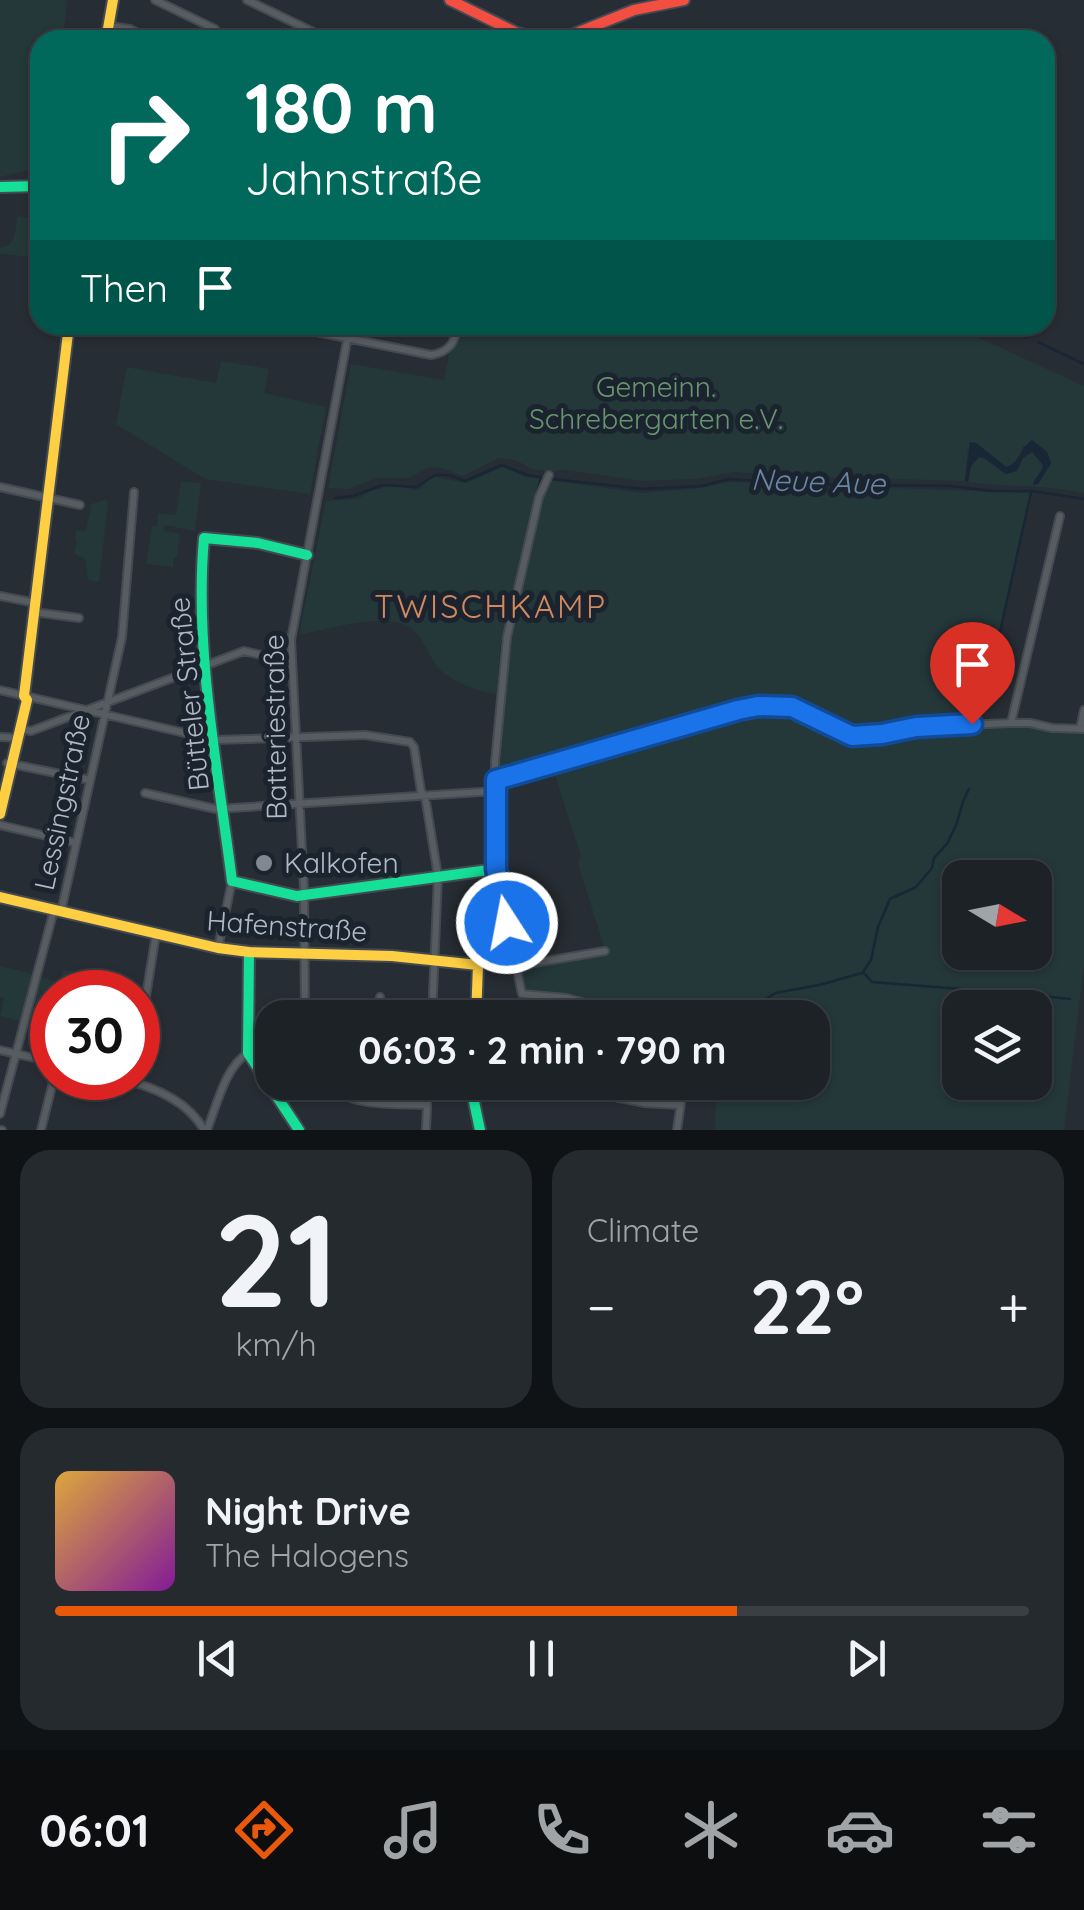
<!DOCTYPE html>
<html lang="en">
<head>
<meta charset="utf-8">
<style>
	:root { --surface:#1d2227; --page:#252a2f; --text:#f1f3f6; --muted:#a0a4a7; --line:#3b3f44; --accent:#ea580c }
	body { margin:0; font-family:Quicksand,sans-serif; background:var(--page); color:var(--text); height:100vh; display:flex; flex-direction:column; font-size:38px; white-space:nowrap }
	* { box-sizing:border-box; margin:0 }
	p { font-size:32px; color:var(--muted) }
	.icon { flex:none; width:55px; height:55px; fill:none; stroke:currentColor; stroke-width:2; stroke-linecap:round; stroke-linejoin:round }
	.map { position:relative; height:1130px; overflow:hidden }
	.panel { display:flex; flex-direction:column; gap:20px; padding:20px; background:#101315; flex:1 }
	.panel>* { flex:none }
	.guide { position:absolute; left:30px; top:30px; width:1025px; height:305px; border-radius:30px; box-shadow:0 2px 8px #0004,0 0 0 2px var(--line); background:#00695c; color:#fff; overflow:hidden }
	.needle { width:65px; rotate:100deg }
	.controls { position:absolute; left:942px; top:860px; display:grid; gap:20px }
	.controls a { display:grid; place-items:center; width:110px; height:110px; border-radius:20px; background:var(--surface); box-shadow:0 2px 8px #0004,0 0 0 2px var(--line); font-size:50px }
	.speed { position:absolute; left:30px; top:970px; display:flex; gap:20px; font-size:50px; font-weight:700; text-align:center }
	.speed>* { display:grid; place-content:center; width:130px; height:130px; border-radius:50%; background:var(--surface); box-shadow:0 2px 8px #0004,0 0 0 2px var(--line); line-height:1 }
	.speed .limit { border:15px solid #d22; background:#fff; color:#111 }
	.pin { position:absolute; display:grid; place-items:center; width:85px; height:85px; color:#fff; margin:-102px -42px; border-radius:50% 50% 50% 0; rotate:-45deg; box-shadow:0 0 10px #0007 }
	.pin .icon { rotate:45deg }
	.me { position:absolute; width:110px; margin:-55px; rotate:349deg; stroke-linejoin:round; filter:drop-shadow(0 0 8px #0008) }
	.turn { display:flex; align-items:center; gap:35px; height:210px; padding:0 50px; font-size:45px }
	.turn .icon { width:130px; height:130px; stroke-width:2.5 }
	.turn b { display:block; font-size:70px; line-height:85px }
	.then { display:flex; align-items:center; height:95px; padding:0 50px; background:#0003; gap:20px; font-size:38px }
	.big { font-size:75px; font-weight:700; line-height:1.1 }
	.panel .widget { flex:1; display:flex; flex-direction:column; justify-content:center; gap:15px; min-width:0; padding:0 35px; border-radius:30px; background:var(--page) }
	.panel .dial { align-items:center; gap:0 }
	.dial b { font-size:130px; line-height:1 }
	.song { display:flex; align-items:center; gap:30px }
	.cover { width:120px; height:120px; border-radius:15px; background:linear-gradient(135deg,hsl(40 70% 55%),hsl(290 70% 35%)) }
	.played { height:10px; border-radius:5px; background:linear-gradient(90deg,var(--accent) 70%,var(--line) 70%) }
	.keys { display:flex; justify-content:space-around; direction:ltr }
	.heat { display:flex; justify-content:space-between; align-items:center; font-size:55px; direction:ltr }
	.panel .tiles { flex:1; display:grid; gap:20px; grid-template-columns:1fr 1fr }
	.widget:last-child { grid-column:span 2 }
	.trip { position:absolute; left:255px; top:1000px; width:575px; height:100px; border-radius:30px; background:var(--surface); box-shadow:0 2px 8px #0004,0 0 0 2px var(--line); font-weight:700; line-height:100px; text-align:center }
	.tab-bar { display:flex; height:160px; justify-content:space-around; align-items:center; background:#0c0e10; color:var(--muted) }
	.tab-bar .icon { width:70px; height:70px }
	.tab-bar .current { color:var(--accent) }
	.tab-bar b { font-size:45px; color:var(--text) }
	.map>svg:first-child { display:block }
</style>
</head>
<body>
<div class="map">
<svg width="1084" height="1130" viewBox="0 0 1084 1130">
	<rect width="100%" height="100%" fill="#272d34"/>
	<!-- green -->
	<path fill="#243739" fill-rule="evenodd" d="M0,0H67L63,40H40V167L0,177Z
		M17,216L40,219V258L0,254V248C17,245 15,230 17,216Z
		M463,325H941L977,337L1084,386V493C1045,485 1007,487 968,482L971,466L979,457L984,458L1006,474L1027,454L1033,452L1043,465L1042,471L1033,482L1038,484L1051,463L1047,452L1023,446L1016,462L1006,467L976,443L968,448L965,481L790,476L734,472L697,479L643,481L566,470L548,472L532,469L515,460L499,458L463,476L442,468L430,467L408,478H377L349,489L328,488L351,364L444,380L449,354L460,340Z
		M221,361L269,369L264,393L326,407L310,494L205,479L116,424L127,367L216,383Z
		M502,467L526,477L642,493L701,488L729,482L1033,493L980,722L1032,725L1049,731H1084V964L1064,1130H715L717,1083L812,1082V1018L655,1017L557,994L525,991L521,968L606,953L578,864L581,856L550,760L501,775L499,760L504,695C484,693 462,686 445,674C426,661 426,629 400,623C370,616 329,629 299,635L326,501L358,499L370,491L394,485L414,490L421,488L431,478L436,477L466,483ZM960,878H1035V952H960ZM960,1008H1035V1082H960Z
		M181,481L201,483L195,531L164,525V531L180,534L177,557L173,560V567L146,564L152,526H157L158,513L176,515Z
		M106,500L108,502L99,582L88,580L85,558L74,554L77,540L75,539L77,530L86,531L91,504Z
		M0,966L33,974L20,1021L0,1016L4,998L0,997Z
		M63,970L112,976L111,982L142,986L141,992L105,987L103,992H52V1009L31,1003L39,976L59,982Z"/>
	<!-- water -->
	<path fill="#182636" d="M1032,440L1047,452L1051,463L1038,484L1033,485C1034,478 1042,473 1043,465L1032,452L1023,458L1017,471L1006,474L984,458L979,457L971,466L968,482L965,481L970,442L976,443L1006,467C1021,463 1018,450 1032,440Z"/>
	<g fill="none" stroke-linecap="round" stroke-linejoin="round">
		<!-- stream -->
		<path stroke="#182636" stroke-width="2.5" d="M1003,325L1026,337
			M1038,342L1084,364
			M553,479L643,489L701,486L729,479L798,484L950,486L992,491H1032L1084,499
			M335,498L353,496L383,485L416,487L435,475H449L465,481L502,465L527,475L541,477L537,494
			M498,691L502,644L535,502
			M980,721L1031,493
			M969,789L964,799L956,825L947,844L934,858L932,868L916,887L890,899L878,927L871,960L863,972L872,982L1024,994
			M1033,995L1070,999
			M740,1018L775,993L819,985L862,973"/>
		<!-- street casing -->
		<g stroke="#444a51" stroke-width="10">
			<path id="street" d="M155,0L215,29
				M247,0L330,40
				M109,26L130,29L151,40
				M282,325L431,355C450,352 455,342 458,325
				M549,475L539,497L507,637L495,762L496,869L522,994L567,998L642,1018
				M0,487L80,505
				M0,596L36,603
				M34,612L79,618
				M0,690L215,740L365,735L410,742L414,747L421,791L425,796L438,876L432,1018
				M1011,723L1060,516
				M21,729L31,731L244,651L291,662
				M1080,729L1084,710
				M0,737L19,738
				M7,763L90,780
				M496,780L737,710L758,706L791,707L818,718L853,736L882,734L915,727L1011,723H1030L1052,728L1084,729
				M145,793L216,809L496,791
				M0,825L76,843
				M61,912L122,637L134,492
				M218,948L232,881
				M478,965L516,966L605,951
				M305,1018L304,889L291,640L350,325
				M378,1018L380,997
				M138,1046L156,934
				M0,1050L52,1062
				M116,1078C149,1085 187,1099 204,1130
				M326,1082C351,1109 393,1103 427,1105
				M569,1088L645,1103L679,1105
				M367,1102L368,1082
				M0,1114L54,910
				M0,1130H2
				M41,1130L54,1078
				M207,1130C217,1105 225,1067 248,1053
				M426,1130L428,1082
				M677,1130L684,1082"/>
		</g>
		<!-- fast casing -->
		<g stroke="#444a51" stroke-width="14">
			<path id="fast" d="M0,187L40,186
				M307,555L258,543L204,538C194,650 218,770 232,881L297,896L496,869
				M249,952L248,1053L299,1130
				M473,1082V1097L480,1130"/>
		</g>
		<!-- slow casing -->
		<g stroke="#444a51" stroke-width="14">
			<path id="slow" d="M106,40L113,0
				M0,814L27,700L24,696L69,325
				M0,897L218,948L249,952L392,956L478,965L476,1018"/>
		</g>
		<!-- jam casing -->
		<g stroke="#444a51" stroke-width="14">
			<path id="jam" d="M450,0L517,33L547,40L569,36L634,10L684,0"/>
		</g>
		<!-- street -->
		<use href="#street" stroke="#575c61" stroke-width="6"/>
		<!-- fast -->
		<use href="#fast" stroke="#16e098" stroke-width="10"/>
		<!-- slow -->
		<use href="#slow" stroke="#ffcf43" stroke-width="10"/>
		<!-- jam -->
		<use href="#jam" stroke="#f24e42" stroke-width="10"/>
	</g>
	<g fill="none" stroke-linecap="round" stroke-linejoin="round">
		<!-- route casing -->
		<g stroke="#114b97" stroke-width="25">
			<path id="route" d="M507,923L496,869V780L738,710L758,706L792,707L852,736L882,734L916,727L972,724"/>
		</g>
		<!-- route -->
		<use href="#route" stroke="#1a73e8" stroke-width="18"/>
	</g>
	<!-- markers -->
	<circle fill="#808992" stroke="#1b242e" stroke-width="4" cx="264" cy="863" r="10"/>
	<g text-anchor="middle" stroke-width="10" stroke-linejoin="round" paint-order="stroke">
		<!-- park labels -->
		<g font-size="28" fill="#68956f" stroke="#1b242e">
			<text x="656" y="397">Gemeinn.<tspan x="656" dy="32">Schrebergarten e.V.</tspan></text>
		</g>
		<!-- street labels -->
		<g font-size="28" fill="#b0bac5" stroke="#1b242e">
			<text transform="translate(189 694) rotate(-96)" y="10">Bütteler Straße</text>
			<text transform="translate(275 727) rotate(-91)" y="10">Batteriestraße</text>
			<text transform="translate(62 802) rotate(-78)" y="10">Lessingstraße</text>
			<text transform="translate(287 926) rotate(4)" y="10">Hafenstraße</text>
		</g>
		<!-- poi labels -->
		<g font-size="28" fill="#b0bac5" stroke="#1b242e" text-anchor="start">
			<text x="284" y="873">Kalkofen</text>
		</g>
		<!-- water labels -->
		<g font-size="30" font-style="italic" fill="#6a86a4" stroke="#1b242e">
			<text transform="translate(818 482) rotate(2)" y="10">Neue Aue</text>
		</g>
		<!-- quarter labels -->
		<g font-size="32" letter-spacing="2.5" fill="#d18960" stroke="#1b242e">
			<text x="491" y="618">TWISCHKAMP</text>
		</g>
	</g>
</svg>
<div class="controls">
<a><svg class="needle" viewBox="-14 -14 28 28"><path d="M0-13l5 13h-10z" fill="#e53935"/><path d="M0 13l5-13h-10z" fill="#a0a4a7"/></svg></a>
<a><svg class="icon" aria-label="layers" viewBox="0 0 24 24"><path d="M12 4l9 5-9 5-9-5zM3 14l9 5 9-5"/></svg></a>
</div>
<div class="speed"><div class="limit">30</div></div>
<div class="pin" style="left:972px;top:724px;background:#d93025"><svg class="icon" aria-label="arrive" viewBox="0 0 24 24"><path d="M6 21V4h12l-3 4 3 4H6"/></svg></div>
<svg class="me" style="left:507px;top:923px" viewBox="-20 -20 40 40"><circle r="17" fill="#1a73e8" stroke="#fff" stroke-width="3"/><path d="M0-11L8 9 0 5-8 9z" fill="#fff"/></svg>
<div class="trip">06:03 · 2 min · 790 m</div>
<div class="guide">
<div class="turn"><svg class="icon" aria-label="right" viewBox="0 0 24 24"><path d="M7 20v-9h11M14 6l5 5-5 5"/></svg><div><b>180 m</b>Jahnstraße</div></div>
<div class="then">Then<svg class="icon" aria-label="arrive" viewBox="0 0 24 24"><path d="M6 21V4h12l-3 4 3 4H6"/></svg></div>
</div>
</div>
<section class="panel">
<div class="tiles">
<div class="widget dial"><b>21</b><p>km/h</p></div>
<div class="widget"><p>Climate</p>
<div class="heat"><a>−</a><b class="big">22°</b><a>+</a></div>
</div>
<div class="widget">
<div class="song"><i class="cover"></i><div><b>Night Drive</b><p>The Halogens</p></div></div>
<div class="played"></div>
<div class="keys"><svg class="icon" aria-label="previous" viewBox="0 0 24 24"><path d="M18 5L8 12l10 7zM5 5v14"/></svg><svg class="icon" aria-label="pause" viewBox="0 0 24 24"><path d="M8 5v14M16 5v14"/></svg><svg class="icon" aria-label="next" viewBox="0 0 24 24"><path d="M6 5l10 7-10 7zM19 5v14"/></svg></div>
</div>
</div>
</section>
<nav class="tab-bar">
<b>06:01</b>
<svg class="icon current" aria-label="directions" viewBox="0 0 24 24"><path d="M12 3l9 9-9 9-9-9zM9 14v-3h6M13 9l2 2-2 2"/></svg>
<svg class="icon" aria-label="music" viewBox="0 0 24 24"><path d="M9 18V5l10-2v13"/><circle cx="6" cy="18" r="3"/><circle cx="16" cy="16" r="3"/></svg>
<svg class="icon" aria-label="phone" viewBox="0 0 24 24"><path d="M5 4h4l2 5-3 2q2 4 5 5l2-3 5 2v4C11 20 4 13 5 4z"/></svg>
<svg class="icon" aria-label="climate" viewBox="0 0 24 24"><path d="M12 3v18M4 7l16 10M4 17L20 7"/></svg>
<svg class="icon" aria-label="car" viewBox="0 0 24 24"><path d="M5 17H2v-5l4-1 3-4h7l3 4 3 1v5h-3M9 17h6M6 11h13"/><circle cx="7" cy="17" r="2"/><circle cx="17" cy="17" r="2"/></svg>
<svg class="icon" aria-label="filters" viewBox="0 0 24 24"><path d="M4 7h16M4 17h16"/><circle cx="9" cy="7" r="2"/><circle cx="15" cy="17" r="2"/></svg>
</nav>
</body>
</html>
